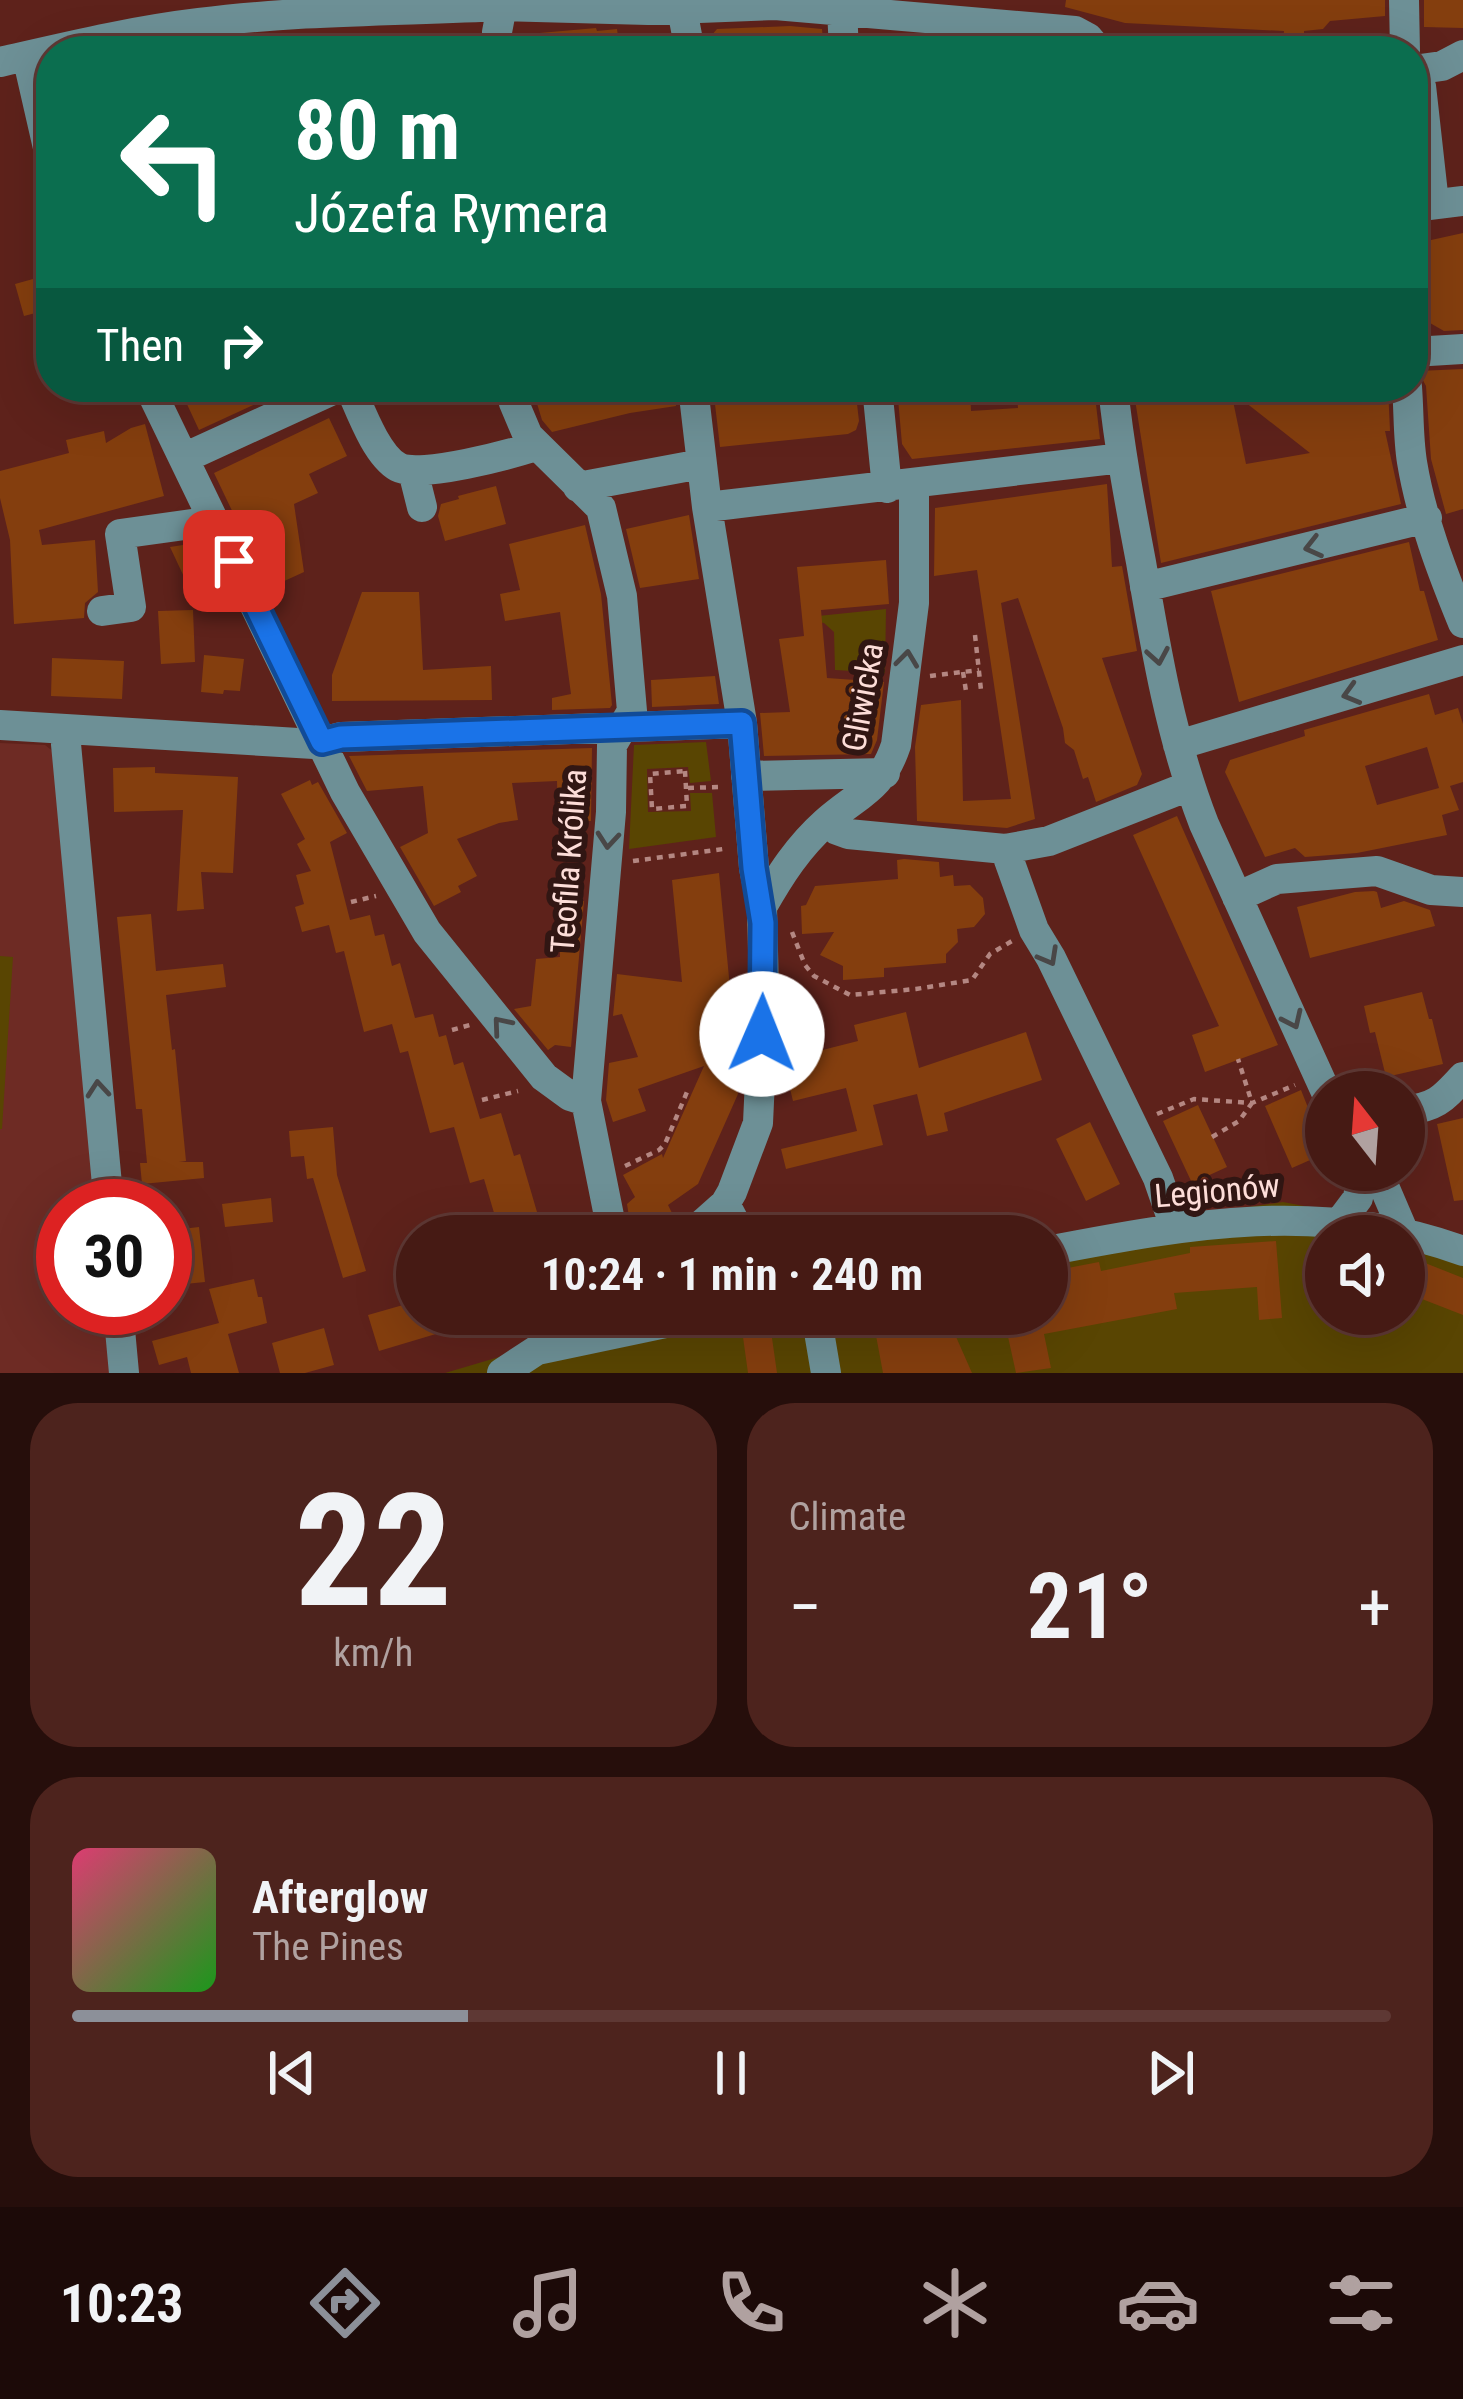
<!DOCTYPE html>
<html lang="en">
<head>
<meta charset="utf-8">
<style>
	:root { --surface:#461a14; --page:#4d231d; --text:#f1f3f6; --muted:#b0a1a0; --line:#5e3834; --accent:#8c9099 }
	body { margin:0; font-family:"Roboto Condensed",sans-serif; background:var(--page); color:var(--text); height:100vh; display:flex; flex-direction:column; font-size:45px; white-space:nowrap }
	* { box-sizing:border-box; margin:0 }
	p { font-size:39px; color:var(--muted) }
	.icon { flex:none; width:66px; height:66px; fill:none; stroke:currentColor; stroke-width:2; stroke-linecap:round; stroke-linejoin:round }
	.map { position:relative; height:1373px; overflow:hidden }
	.side { display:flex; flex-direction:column; gap:30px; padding:30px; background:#260e0b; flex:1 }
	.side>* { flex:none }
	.top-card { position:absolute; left:36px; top:36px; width:1392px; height:366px; border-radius:48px; box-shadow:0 12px 48px #0002,0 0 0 3px var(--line); background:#0b6e4f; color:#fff; overflow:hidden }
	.needle { width:78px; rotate:343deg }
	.buttons { position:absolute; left:1305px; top:1071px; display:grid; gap:24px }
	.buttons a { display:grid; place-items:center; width:120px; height:120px; border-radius:50%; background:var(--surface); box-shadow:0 12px 48px #0002,0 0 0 3px var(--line); font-size:60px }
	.speed { position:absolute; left:36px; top:1179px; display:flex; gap:24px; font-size:60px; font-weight:700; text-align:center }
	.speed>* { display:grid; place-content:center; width:156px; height:156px; border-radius:50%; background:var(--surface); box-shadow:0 12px 48px #0002,0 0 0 3px var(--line); line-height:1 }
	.speed .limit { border:18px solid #d22; background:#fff; color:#111 }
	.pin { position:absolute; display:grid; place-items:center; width:102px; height:102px; color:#fff; margin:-51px; border-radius:24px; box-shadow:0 6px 18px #0006 }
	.me { position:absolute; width:132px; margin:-66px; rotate:1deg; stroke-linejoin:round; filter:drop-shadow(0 0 9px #0008) }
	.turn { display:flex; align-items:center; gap:42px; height:252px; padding:0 60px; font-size:54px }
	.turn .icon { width:156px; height:156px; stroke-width:2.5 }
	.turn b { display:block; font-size:84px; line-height:102px }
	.then { display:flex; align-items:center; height:114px; padding:0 60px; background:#0003; gap:24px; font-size:45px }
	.big { font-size:90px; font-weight:700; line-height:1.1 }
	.side .widget { flex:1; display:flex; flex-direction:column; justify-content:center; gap:18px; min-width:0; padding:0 42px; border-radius:48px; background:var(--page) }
	.side .dial { align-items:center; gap:0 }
	.dial b { font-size:156px; line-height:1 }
	.song { display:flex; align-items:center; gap:36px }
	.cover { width:144px; height:144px; border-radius:18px; background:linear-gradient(135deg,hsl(340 70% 55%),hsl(120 70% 35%)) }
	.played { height:12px; border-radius:6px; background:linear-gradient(90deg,var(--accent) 30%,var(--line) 30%) }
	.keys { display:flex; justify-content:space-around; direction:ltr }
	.heat { display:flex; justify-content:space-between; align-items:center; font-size:66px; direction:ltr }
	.side .tiles { flex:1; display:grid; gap:30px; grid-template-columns:1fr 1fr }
	.widget:last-child { grid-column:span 2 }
	.trip { position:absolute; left:396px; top:1215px; width:672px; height:120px; border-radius:60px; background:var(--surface); box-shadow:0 12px 48px #0002,0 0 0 3px var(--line); font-weight:700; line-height:120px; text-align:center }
	.menu { display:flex; height:192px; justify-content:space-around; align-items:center; background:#1c0a08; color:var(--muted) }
	.menu .icon { width:84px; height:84px }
	.menu .on { color:var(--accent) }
	.menu b { font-size:54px; color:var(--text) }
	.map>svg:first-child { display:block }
</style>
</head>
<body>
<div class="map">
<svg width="1463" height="1373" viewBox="0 0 1463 1373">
	<rect width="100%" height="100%" fill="#5e221b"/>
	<!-- built -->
	<path fill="#6e2b24" d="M0,743L45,745L55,753L95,1206H63V1308H104L110,1373H0Z"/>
	<!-- green -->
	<path fill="#594502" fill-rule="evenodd" d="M886,609L885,673L835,670L834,632L824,623L817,622L818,616Z
		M706,742L711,781L690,783L688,767L647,769L648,812L691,811L690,793H712L716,837L629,849L634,745Z
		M0,956L13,957L2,1129H0Z
		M1283,1202L1441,1232L1463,1241V1373H445L627,1319L652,1314H1047V1240L1127,1225ZM1326,1236H1404V1314H1326Z"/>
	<!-- building -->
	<path fill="#843e0e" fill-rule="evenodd" d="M1066,0H1385V16L1330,21L1323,29L1304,31V39L1283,40L1284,31L1125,23L1065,7Z
		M1424,0H1463V28L1424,27Z
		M790,26L822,29L824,51H713L711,36L717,29Z
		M596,28L597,31L617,29L620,51H517V35Z
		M869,33L1043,48V51H869Z
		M1463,233V330L1444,331L1423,319L1413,272V244Z
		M51,274V309L24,316L15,284Z
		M1463,369V509L1446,514L1431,459L1426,386L1418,371Z
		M179,387H292L199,430Z
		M532,387H674L676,406L630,413L552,432L542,420Z
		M713,387H855L859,421L856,430L848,434L720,447Z
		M897,387H970L971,411L1018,408L1016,387H1094L1100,439L912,459L902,444Z
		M1133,387H1388L1390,431H1385L1401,504L1161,563ZM1231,391L1310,453L1246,464Z
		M329,418L347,456L309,474L318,493L294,504L304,572L269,588L214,473Z
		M145,424L164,496L39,530L42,545L95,540L98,592L85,603L84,618L14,624L10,540L0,498V471L69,453L66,440L104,431L106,443L131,428Z
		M1107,484L1112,567L1122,566L1137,651L1102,658L1142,774L1137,785L1096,802L1088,777L1083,779L1074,750L1065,743L1063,728L1018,598L1001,603L1035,819L1007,828L917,821L915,747L921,705L961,700L963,801L1011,799L977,570L934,576L935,508Z
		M496,486L506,524L445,541L438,516L441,504L459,499L458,496Z
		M689,515L699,579L640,588L626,529Z
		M585,525L601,594L612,705L610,708L552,710V698L571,694L560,612L505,621L500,594L520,590L509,544Z
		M202,542L221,581L193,596L170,547Z
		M1409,542L1420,591H1424L1438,640L1239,702L1211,591Z
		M886,560L889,604L821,610L827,678L884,682L877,740L871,754L764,756L760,713L790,712L779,639L804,636L797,567Z
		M362,592H419L423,670L491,666L492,700L332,701V675Z
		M193,610L195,662L161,664L158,611Z
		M204,655L244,659L240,691L224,690L223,694L201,692Z
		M52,658L124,661L122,699L51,696Z
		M715,676L719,704L652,707L651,680Z
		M1429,694L1435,715L1458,708L1463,724V782L1450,786L1459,810L1442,815L1447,835L1357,853L1305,857L1295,848L1265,857L1225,772L1230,760L1305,736L1304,730ZM1427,747L1439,788L1377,805L1365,766Z
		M592,748L591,821L558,822L557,781L512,783L518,820L499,823L457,839L477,876L458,886L461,892L434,906L400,847L428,833L423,786L367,791L349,756Z
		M155,767V773L238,777L233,873L201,872L204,909L177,911L183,810L114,812L113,768Z
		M310,780L312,785L318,782L347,833L330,842L350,920L370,915L375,936L384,934L392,966L400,963L415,1018L433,1014L439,1037L446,1035L454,1065L463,1062L480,1119L501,1113L514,1156L520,1154L537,1212L497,1223L484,1179L470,1183L454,1127L430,1133L408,1051L400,1053L392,1024L364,1032L344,951L336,953L329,925L302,932L295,907L304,904L296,875L311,871L297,844L305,839L281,794Z
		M1177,816L1278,1045L1205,1072L1192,1035L1219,1026L1133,835Z
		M904,859L939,862L940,877L953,875L954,886L970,885L983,898L985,914L974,927L957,929L958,942L946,954V963L884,968V977L843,980V966L820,955L834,932L802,934L801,906L806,905L815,886L898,879L897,860Z
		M719,873L737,1061L731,1062L738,1094L698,1184L668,1205L676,1221L672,1227L662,1236H632L627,1204L635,1197L623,1175L662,1154L663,1158L704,1066L638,1089L646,1111L613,1122L606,1100L609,1063L638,1057L622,1014L613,1016L617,974L682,982L672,880Z
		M1374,891L1377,892L1381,908L1404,901L1430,910L1435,926L1310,958L1297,907L1355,892Z
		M584,901L571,1047L555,1045L548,1050L514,1009L531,1006L536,959L560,957L559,902Z
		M151,914L156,971L223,964L226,987L166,995L172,1050L175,1049L186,1161L179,1162H203L204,1178L142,1184L140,1163H147L142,1109H136L117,917Z
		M1422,992L1429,1019H1432L1443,1064L1386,1077L1375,1032L1370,1033L1364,1006Z
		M906,1012L919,1068L1026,1032L1042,1080L944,1113L948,1131L927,1136L917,1094L873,1105L883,1145L786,1169L781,1149L857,1131L846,1088L793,1101L783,1060L858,1041L854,1025Z
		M1301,1090L1326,1153L1292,1168L1265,1106Z
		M1198,1105L1227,1167L1192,1183L1163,1121Z
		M1463,1118V1200L1454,1201L1437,1124Z
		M1090,1122L1120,1184L1086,1201L1056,1139Z
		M333,1127L337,1175L366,1271L343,1278L313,1178L307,1179L304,1156L291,1157L289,1131Z
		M271,1198L273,1222L225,1227L222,1204Z
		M199,1227L205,1282L165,1286V1231Z
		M1276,1241L1282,1318L1259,1320L1257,1287L1174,1293L1177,1309L1044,1334L1051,1368L1016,1373L1003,1314H1047V1272L1099,1262L1101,1271L1190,1253V1247Z
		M1405,1255L1463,1278V1315L1404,1292Z
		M254,1279L258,1297H262L267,1323L228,1334L239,1373H191L187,1357L159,1365L152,1341L219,1323L209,1289Z
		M417,1301V1314H485L486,1319L379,1351L368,1315Z
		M872,1314H946L972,1373H883Z
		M770,1324L777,1373H748L742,1330Z
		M324,1328L334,1365L305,1373H280L272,1343Z"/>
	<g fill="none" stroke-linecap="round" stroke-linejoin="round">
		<!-- path -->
		<path stroke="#b48782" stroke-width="4.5" stroke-dasharray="6 6" stroke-linecap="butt" d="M975,635L981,690
			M963,672L966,691
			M930,676L979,670
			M685,771L687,806L652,809L650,774Z
			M688,788L718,787
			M633,861L723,849
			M351,902L376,896
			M792,932L805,965L814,976L850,995L916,989L972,980L990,954L1012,941
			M452,1030L470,1025
			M482,1100L518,1091
			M1157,1114L1194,1099L1252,1103L1295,1085
			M1212,1137L1239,1121L1252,1103L1238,1059
			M625,1166L659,1150L665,1144L687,1092"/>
		<!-- minor -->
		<path stroke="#6d9096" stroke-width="30" d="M502,0V6L648,10L775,5L1075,31L1088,38L1099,51
			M1404,0L1405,51
			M682,9L690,51
			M842,9L844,51
			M27,56L51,161
			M0,62C66,47 132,31 199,23C300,10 401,11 502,6L497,32L498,51
			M1413,70L1442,66L1463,55
			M1413,76L1421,86L1434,203
			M1413,207L1463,201
			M1413,352L1463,349
			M149,387L345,792L427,932L544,1077L570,1096L586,1101
			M350,387C360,409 376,455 398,467C420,479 511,454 536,446
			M510,387L514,403L528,436L601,508L622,596L632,711L612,745L611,812L586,1101L613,1236
			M877,387L887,488
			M1113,387C1119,446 1130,504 1141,562C1156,651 1171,739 1204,824L1326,1092
			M1407,387C1409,412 1408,437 1412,462C1421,517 1442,572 1463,623
			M184,458L339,387
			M413,471L422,507
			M578,487L701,464
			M707,507L1122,458
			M1145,587L1427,518
			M102,611L131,607L120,534L214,521
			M0,725L314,744L341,737L742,723
			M67,730L66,744L109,1206
			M1178,745L1463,660
			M746,776L885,773
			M827,821L837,830L848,834L1005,849L1049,841L1189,786
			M1005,849L1034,930L1051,958L1158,1178L1175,1227
			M1237,897L1277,879L1377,871L1431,890L1463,892
			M762,907C780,875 798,847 826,822C859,793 881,790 896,745L914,603V484
			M1404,1111C1436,1107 1442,1100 1463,1077
			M1377,1170L1404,1233
			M725,1204L742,1236
			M1340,1222L1358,1198L1362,1170
			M689,1236L725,1204L732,1192L758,1123L764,994L762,907L754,868L742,723L707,507L693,387
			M1047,1251C1188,1224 1323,1199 1463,1251
			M118,1308L124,1373
			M816,1314L826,1373
			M502,1373L537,1350L708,1314"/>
	</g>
	<!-- one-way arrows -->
	<defs><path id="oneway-chevron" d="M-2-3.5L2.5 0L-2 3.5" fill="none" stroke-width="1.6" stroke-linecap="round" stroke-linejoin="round" transform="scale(3)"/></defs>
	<g stroke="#494747">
		<use href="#oneway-chevron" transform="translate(1313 547) rotate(166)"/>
		<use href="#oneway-chevron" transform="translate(1158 656) rotate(80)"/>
		<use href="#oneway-chevron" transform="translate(907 659) rotate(-83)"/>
		<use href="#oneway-chevron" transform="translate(1351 694) rotate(164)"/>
		<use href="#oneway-chevron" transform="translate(608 840) rotate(95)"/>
		<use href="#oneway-chevron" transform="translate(1049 957) rotate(61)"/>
		<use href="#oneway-chevron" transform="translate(1293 1020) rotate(65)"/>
		<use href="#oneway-chevron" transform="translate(501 1025) rotate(-130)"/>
		<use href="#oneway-chevron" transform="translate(98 1089) rotate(-95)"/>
	</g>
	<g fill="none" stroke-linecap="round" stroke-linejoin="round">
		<!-- route casing -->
		<g stroke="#114b97" stroke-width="30">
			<path id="route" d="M234,561L322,742L341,737L742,723L754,868L763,923L762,1034"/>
		</g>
		<!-- route -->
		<use href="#route" stroke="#1a73e8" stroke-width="21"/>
	</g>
	<g text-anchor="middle" stroke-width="12" stroke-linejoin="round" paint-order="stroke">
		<!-- street labels -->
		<g font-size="33" fill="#fdddd8" stroke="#311613">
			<text transform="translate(862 697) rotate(-80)" y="12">Gliwicka</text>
			<text transform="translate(568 861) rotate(-86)" y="12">Teofila Królika</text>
			<text transform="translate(1217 1190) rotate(-5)" y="12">Legionów</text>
		</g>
	</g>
</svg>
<div class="buttons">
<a><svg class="needle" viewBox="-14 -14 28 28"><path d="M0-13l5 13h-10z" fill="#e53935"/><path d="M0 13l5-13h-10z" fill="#b0a1a0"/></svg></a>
<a><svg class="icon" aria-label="sound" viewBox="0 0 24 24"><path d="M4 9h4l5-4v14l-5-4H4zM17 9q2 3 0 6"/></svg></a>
</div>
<div class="speed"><div class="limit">30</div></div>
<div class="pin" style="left:234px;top:561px;background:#d93025"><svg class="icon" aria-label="arrive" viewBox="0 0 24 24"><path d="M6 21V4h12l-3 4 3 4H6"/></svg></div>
<svg class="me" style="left:762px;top:1034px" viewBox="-20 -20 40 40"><circle r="19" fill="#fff"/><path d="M0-13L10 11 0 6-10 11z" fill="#1a73e8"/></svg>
<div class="trip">10:24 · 1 min · 240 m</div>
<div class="top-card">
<div class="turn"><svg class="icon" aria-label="left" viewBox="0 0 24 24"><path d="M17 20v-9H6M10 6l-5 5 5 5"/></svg><div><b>80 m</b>Józefa Rymera</div></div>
<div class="then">Then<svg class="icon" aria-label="right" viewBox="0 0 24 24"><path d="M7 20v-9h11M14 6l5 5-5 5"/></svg></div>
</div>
</div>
<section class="side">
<div class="tiles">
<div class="widget dial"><b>22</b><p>km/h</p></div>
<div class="widget"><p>Climate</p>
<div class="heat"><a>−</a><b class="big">21°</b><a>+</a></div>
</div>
<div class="widget">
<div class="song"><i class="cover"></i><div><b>Afterglow</b><p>The Pines</p></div></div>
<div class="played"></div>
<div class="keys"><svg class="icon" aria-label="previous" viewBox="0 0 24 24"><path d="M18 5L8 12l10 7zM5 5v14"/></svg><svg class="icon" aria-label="pause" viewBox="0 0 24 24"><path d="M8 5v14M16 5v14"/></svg><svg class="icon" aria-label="next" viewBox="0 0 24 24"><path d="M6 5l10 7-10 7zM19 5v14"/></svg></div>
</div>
</div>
</section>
<nav class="menu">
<b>10:23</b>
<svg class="icon on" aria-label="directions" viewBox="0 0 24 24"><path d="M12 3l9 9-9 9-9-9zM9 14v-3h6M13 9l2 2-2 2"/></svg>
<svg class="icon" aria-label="music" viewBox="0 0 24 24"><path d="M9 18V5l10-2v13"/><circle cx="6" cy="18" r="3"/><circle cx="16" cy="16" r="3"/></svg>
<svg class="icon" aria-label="phone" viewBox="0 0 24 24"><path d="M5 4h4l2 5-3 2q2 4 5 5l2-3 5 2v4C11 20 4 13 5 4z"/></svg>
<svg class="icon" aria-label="climate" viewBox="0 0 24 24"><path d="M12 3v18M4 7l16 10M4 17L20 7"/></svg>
<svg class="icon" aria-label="car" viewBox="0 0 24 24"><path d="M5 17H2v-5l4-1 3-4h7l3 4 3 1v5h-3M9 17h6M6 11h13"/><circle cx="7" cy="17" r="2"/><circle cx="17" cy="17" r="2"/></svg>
<svg class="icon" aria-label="filters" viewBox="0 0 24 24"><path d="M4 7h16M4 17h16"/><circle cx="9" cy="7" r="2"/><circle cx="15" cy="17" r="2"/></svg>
</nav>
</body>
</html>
